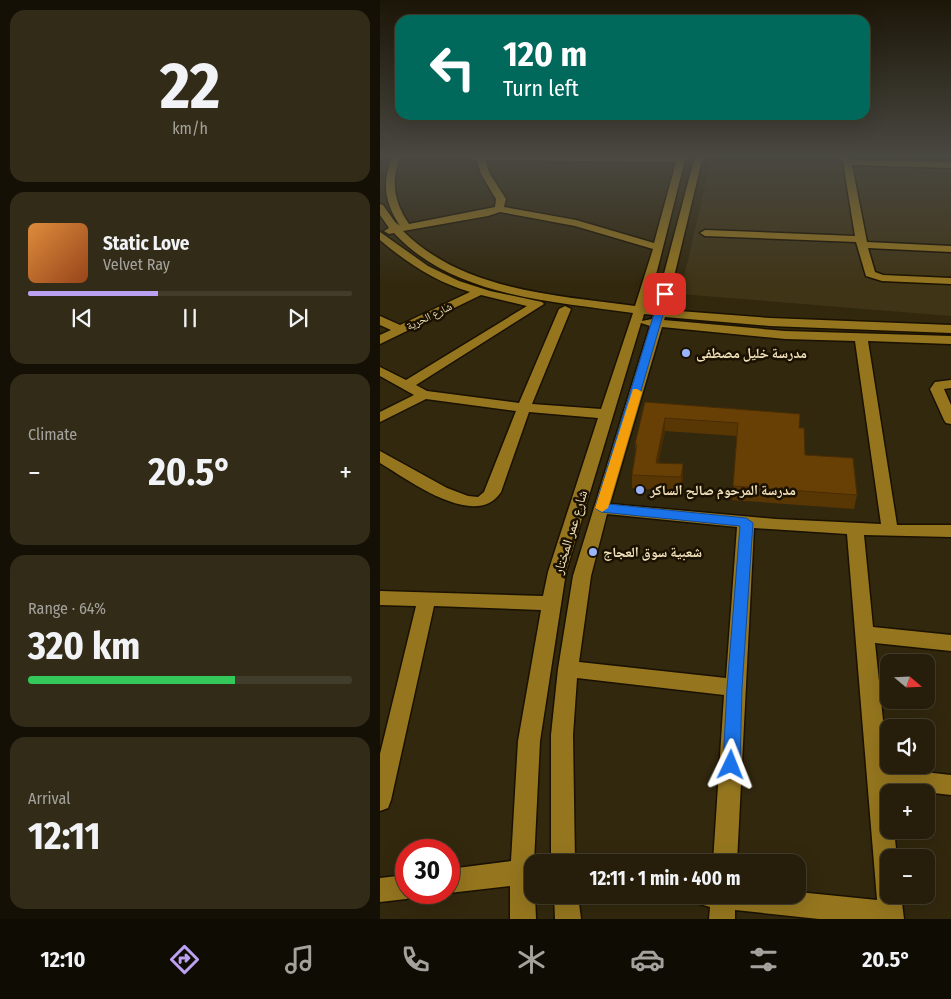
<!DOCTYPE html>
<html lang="en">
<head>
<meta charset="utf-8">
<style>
	:root { --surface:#261e0a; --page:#322b18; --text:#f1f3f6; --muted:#a4a29c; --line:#423c2b; --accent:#bca0f2 }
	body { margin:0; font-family:"Fira Sans Condensed","Noto Naskh Arabic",sans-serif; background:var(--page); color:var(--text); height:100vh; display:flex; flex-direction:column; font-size:19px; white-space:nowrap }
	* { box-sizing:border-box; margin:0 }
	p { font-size:16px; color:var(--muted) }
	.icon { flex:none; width:28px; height:28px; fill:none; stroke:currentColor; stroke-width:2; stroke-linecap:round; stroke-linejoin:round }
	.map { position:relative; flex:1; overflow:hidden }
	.details { display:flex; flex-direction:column; gap:10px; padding:10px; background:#151006; width:380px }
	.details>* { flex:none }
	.guide { position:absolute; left:15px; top:15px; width:475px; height:105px; border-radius:15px; box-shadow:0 5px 20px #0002,0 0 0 1px var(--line); background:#00695c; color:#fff; overflow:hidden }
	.needle { width:32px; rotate:109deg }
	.tools { position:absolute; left:500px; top:654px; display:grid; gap:10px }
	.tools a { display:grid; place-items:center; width:55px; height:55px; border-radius:10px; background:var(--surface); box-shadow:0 5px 20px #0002,0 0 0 1px var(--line); font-size:25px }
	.speed { position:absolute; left:15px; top:839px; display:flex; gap:10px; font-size:25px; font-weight:700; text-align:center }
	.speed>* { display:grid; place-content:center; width:65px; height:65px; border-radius:50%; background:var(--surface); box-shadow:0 5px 20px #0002,0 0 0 1px var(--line); line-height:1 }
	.speed .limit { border:8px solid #d22; background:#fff; color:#111 }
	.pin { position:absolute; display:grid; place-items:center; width:42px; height:42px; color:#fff; margin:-21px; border-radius:10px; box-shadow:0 2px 8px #0006 }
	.me { position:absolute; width:55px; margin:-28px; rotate:2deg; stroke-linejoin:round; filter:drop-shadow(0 0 4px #0008) }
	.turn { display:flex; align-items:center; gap:18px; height:105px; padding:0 25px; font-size:22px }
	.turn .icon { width:65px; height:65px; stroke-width:2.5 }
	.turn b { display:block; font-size:35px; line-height:42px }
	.big { font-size:38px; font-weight:700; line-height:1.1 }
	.details .widget { flex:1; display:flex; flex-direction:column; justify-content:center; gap:8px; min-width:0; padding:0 18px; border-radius:15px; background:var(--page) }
	.details .dial { align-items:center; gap:0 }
	.dial b { font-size:65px; line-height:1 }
	.song { display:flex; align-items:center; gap:15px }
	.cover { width:60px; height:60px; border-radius:8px; background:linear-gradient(135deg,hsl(30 70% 55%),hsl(20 70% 35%)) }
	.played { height:5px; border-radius:2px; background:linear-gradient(90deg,var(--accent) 40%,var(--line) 40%) }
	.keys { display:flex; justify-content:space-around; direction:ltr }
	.heat { display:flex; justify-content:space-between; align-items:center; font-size:28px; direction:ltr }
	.charge { height:8px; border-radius:4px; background:linear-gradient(90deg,#34c759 64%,var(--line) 0) }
	.trip { position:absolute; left:144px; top:854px; width:282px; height:50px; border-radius:15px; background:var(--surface); box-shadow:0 5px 20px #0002,0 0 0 1px var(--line); font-weight:700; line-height:50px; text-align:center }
	.tab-bar { display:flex; height:80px; justify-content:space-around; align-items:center; background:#0f0c04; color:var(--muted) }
	.tab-bar .icon { width:35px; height:35px }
	.tab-bar .selected { color:var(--accent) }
	.tab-bar b { font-size:22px; color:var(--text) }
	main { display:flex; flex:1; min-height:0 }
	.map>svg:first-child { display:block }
</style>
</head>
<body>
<main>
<section class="details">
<div class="widget dial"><b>22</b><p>km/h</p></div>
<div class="widget">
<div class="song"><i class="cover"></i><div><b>Static Love</b><p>Velvet Ray</p></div></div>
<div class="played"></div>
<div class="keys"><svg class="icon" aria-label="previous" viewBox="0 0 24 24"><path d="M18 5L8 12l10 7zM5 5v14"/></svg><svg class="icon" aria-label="pause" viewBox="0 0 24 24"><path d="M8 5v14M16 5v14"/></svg><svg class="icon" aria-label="next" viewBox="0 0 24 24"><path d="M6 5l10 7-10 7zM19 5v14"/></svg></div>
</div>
<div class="widget"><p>Climate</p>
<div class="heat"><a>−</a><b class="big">20.5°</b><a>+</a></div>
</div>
<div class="widget"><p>Range · 64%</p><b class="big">320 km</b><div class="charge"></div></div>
<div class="widget"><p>Arrival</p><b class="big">12:11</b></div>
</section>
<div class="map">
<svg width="571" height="919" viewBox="0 0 571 919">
	<rect width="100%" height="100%" fill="#32280e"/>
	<!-- built -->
	<path fill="#3f3416" d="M332,156H571V316L300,294Z"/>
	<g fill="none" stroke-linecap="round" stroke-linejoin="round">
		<!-- minor casing -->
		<g stroke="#1a1100" stroke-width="3">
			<path id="minor" d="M0,156H5L0,160Z
				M13,156H21C10,181 14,202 29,224L115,207L116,199L101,174L95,156H306L277,271L266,307L275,308L315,156H323L286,310L390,318L571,325V333L390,326L285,317L284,320L405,331L571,336V344L488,341L517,525H571V537L484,535L493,627L571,635V651L495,643L508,768L571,775V795L510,788L511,792H509V830H514L517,858H509V895H521L524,919H439L355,910V919H329L330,907L320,904L317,895H418V892L497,900L467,534L374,528L357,862H333L344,695L197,678L193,735L195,862H171V735L178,669L193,576L270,326L261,323L186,572L160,741L154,862H152V895H155L156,919H130V886L69,893L67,892L69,869L131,861L138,741L161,610L54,606L11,800L8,808L0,811V754L36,606L0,605V591L163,596L168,572L218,418L149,412L121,492C96,531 27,479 0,463V451L67,488L88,496L98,497L104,492L136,411L46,399L0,422V412L34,395L0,376V367L26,380L147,306L101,295L0,344V335L11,330L0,325V316L20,325L90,292C56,282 27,263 0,240V232L48,266L79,281L110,291L162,302L164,304L36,385L47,391L139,403L179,309L185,306L191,309L152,404L221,409L253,313C172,301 73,297 14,233L9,234L4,231L9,228L0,215V204L3,205L15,222L20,226C5,203 1,182 13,156ZM105,160L296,162L274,243L196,220L124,207L126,199L110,174ZM120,212L195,226L273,249L255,306C176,295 83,291 23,231L108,216ZM264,314L273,315L272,319L262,321ZM282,327L405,339L475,341L501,524L396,519L230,504ZM227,514L357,527L346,678L199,662L211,576Z
				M462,156H470L471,160L571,162V168L472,165L487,242L571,246V252L488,248L495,272L503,275L571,278V284L502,281L486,276L476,242L325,236L320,233L325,230L475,236Z
				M571,380V388L564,389L571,405V424L566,423L564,420L550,389L555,382Z
				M26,875V892H36L35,896L26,899L0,902V878Z
				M174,895H198L201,919H175Z"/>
		</g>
		<!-- minor -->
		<use href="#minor" fill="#95761f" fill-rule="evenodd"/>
	</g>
	<!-- wall -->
	<path fill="#593705" d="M265,402L419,428L425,455L477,495L474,509L352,500L357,436L285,431L278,463L303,464V477L301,491L252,488V475L256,454L255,444Z"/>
	<!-- shaded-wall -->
	<path fill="#492d04" d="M285,418V431L276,476V463Z
		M303,464V477L301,491V477Z"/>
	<!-- building -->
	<path fill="#684006" stroke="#492d04" d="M265,402L420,414L419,428H424L425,455L473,458L477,495L353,486L358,423L285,418L276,463L303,464L301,477L252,475L257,444H255Z"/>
	<!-- sky -->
	<linearGradient id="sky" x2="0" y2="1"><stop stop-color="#1c1608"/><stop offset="0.55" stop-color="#494841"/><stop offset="1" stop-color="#494841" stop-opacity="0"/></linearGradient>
	<rect width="571" height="285" fill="url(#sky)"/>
	<!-- route -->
	<path fill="#1a73e8" stroke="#114b97" d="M285,291L289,294L228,504L366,518L373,523L362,688L360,765L357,770L351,773L346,770L343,765L347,688L360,526L221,512L215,508L280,294Z"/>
	<!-- slow -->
	<path fill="#f59e0b" d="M253,389H257L262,392L228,508L222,512L215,508Z"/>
	<!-- markers -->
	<g fill="#9ab5fd" stroke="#1a1100" stroke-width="2">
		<circle cx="306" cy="353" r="5"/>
		<circle cx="260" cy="490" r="5"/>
		<circle cx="213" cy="552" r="5"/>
	</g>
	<g text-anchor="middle" stroke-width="5" stroke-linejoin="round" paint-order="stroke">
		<!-- far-street labels -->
		<g font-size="11" fill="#f1e1ba" stroke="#1a1100">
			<text transform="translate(49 316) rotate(-26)" y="4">شارع الحرية</text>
		</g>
		<!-- poi labels -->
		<g font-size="14" font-weight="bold" fill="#f1e1ba" stroke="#1a1100" text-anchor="start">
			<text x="316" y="358">مدرسة خليل مصطفى</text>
			<text x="270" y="495">مدرسة المرحوم صالح الساكر</text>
			<text x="223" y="557">شعبية سوق العجاج</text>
		</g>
		<!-- street labels -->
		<g font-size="14" fill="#f1e1ba" stroke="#1a1100">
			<text transform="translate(190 532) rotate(-73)" y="5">شارع عمر المختار</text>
		</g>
	</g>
</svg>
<div class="tools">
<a><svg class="needle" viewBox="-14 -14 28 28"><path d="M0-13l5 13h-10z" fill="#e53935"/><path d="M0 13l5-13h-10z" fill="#a4a29c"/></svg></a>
<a><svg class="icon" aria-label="sound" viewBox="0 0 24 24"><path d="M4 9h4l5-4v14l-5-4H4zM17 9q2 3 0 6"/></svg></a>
<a>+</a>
<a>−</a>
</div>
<div class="speed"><div class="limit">30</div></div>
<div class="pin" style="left:285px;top:294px;background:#d93025"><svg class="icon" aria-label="arrive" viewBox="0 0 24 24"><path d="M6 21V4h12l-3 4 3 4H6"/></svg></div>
<svg class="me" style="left:351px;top:765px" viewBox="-20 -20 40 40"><path d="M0-17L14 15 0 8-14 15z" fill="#1a73e8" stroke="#fff" stroke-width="4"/></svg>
<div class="trip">12:11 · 1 min · 400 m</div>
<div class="guide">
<div class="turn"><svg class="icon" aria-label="left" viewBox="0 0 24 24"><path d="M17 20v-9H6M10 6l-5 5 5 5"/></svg><div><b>120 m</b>Turn left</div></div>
</div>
</div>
</main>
<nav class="tab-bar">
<b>12:10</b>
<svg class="icon selected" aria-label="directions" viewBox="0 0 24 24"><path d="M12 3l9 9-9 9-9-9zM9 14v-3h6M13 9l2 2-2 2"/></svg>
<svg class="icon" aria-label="music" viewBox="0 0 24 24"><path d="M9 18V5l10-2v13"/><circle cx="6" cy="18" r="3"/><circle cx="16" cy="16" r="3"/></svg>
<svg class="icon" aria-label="phone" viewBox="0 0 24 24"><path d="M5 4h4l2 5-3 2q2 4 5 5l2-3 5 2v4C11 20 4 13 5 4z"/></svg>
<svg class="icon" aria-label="climate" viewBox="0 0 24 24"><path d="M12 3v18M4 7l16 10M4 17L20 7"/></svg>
<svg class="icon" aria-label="car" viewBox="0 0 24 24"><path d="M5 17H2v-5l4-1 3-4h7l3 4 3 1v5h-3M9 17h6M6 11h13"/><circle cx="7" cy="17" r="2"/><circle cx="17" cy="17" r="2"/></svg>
<svg class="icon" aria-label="filters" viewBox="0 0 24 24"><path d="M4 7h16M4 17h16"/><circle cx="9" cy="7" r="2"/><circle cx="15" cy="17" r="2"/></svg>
<b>20.5°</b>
</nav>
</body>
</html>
